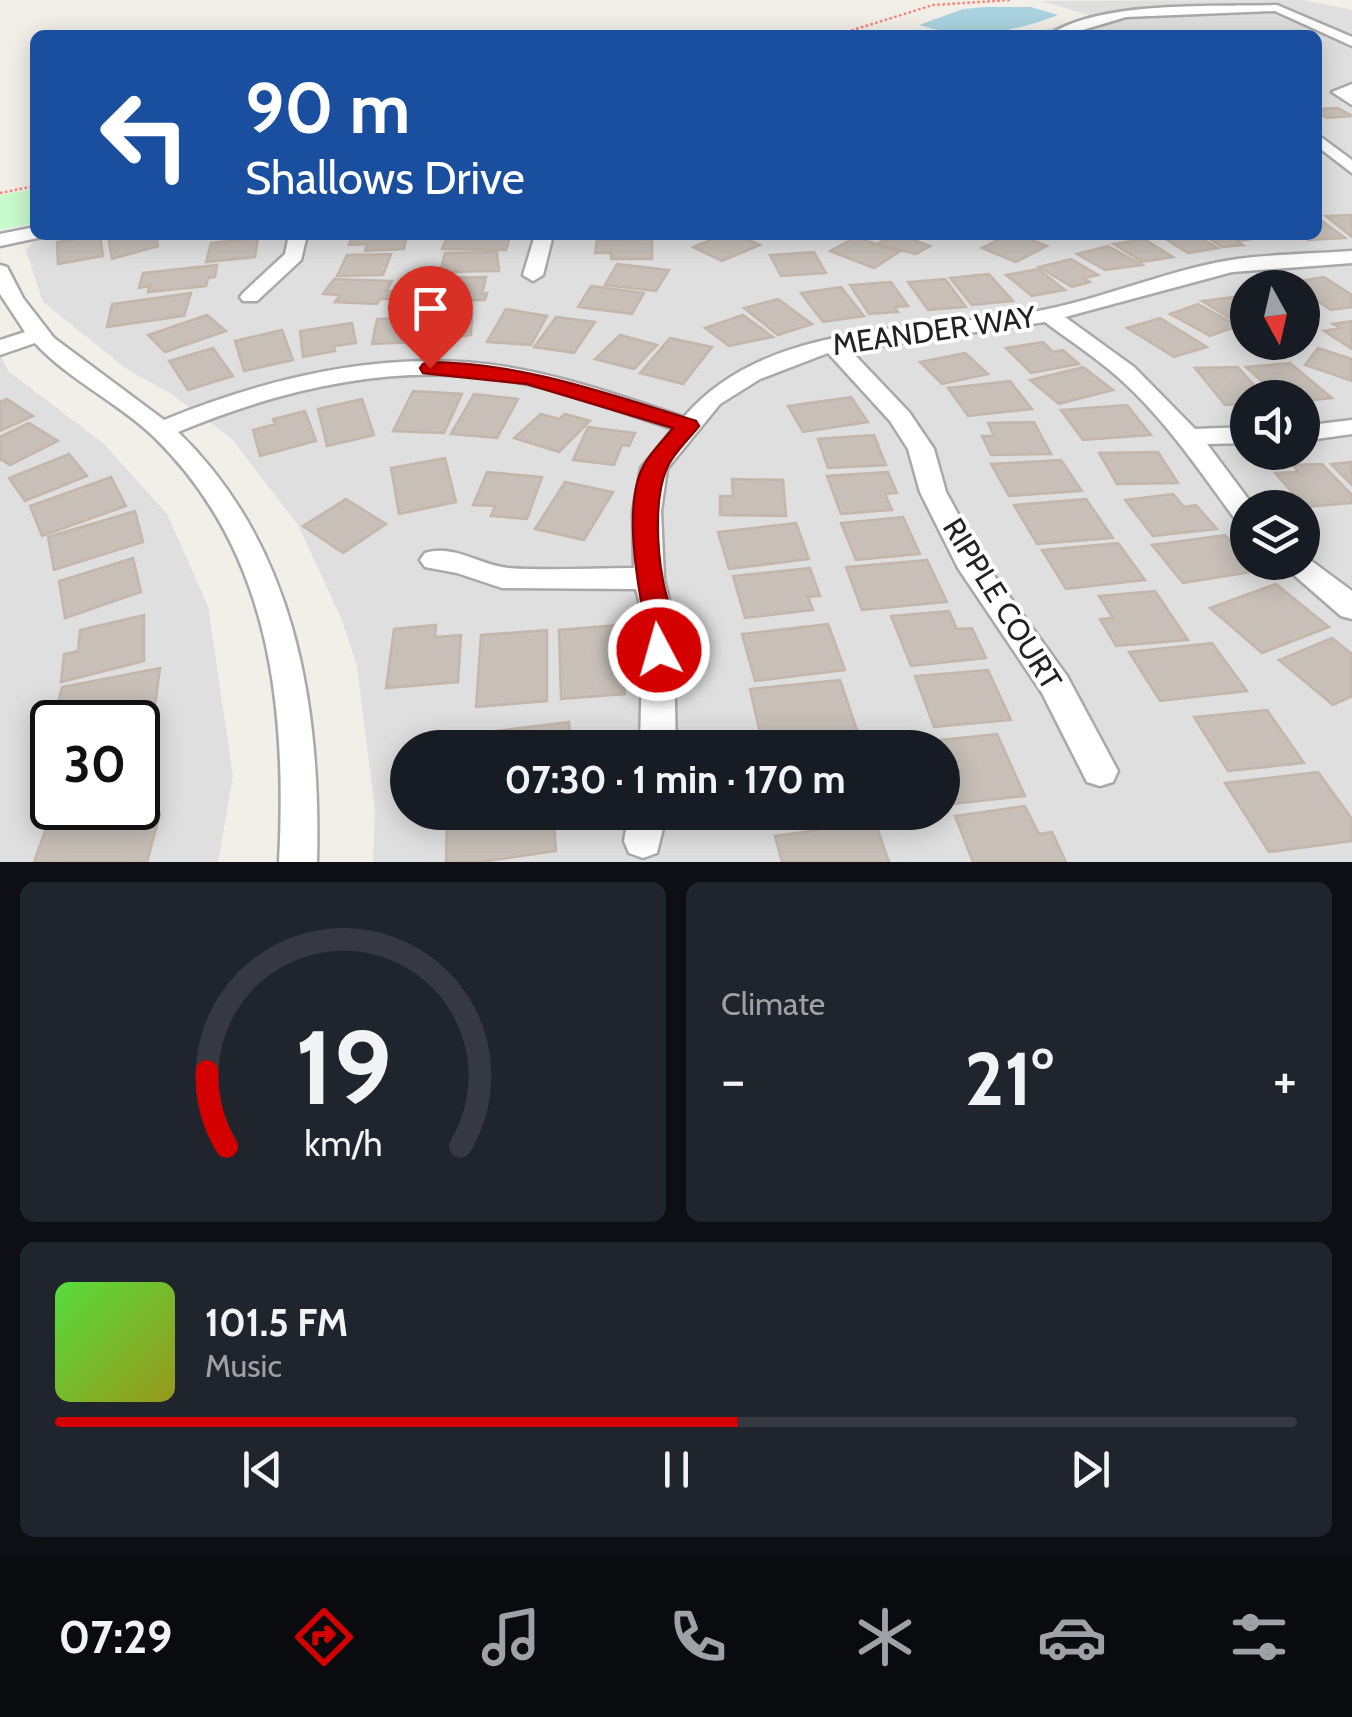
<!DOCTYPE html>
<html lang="en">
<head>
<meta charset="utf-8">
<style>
	:root { --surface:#171b24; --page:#20242c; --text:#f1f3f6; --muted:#9ea1a6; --line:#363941; --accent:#d40000 }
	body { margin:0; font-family:Cabin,sans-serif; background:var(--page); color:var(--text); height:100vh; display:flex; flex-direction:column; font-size:38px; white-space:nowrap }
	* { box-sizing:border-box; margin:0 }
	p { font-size:32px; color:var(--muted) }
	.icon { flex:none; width:55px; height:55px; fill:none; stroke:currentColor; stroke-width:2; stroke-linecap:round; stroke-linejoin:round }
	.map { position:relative; height:862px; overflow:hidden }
	.side { display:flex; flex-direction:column; gap:20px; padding:20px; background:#0d0f14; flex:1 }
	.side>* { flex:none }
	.hud { position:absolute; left:30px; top:30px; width:1292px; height:210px; border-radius:15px; box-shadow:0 5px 25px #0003; background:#1a4fa0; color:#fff; overflow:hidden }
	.needle { width:65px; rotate:172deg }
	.buttons { position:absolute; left:1230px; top:270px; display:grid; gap:20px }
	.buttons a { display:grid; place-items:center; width:90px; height:90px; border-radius:50%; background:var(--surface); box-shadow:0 5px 25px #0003; font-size:50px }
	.speed { position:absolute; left:30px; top:700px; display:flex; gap:20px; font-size:50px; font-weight:700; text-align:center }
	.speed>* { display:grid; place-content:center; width:130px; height:130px; border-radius:50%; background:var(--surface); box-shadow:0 5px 25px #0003; line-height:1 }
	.speed .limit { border:5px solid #111; border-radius:15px; background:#fff; color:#111 }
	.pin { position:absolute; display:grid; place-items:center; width:85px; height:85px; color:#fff; margin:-102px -42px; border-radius:50% 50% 50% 0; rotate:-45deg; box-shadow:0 0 10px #0007 }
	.pin .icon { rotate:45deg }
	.me { position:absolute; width:110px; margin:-55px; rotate:354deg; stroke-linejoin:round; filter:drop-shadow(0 0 8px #0008) }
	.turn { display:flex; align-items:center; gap:35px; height:210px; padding:0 50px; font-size:45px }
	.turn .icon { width:130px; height:130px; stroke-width:2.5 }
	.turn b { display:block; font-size:70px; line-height:85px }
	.big { font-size:75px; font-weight:800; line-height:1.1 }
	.side .widget { flex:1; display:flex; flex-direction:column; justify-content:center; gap:15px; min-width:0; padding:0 35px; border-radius:15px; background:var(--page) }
	.side .dial { align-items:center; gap:0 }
	.dial svg { height:260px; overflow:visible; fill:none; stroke:var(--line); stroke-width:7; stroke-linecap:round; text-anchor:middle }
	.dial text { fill:var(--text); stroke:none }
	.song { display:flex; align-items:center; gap:30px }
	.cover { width:120px; height:120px; border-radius:15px; background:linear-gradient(135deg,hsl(110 70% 55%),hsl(60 70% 35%)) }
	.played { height:10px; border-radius:5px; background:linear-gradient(90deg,var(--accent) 55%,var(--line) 55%) }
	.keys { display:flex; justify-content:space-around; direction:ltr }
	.heat { display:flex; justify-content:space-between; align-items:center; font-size:55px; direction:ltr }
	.side .tiles { flex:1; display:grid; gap:20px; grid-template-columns:1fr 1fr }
	.widget:last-child { grid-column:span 2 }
	.trip { position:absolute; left:390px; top:730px; width:570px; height:100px; border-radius:50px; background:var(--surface); box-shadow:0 5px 25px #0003; font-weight:800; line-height:100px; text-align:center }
	.menu { display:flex; height:160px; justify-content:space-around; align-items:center; background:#090b0e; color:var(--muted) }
	.menu .icon { width:70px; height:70px }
	.menu .selected { color:var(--accent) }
	.menu b { font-size:45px; color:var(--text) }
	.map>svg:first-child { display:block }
</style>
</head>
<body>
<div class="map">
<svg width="1352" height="862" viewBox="0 0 1352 862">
	<rect width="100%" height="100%" fill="#f2efe9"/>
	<!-- residential -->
	<path fill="#e0dfdf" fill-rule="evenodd" d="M1303,0L1352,10V862H373L375,810L357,666L342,620L298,525L231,438L170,393L128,370L43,302L26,250L35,240L60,235H1318V35H1029L1089,15L1041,1ZM1248,288H1302V342H1248ZM1248,398H1302V452H1248ZM1248,508H1302V562H1248ZM408,748H942V812H408Z
		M0,354L8,371L104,444L167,514L208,606L233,776L218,862H0ZM52,722H138V808H52Z"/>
	<!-- park -->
	<path fill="#c8facc" d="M35,189V223L0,230V195Z"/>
	<!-- water -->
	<path fill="#aad3df" d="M986,7H1031L1058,15C1011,33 968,41 919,25L963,9Z"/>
	<!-- building -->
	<path fill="#c7bfb8" stroke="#c4b6ab" stroke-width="2.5" d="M1338,108L1352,116L1327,118L1318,113V109Z
		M1352,215V237L1326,216Z
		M1318,218L1345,238L1308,240L1302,235H1318Z
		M100,235L103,256L58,264L57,242Z
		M108,235H156L158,246L112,259Z
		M352,235H407L404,249L365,251L367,244L349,245Z
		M448,235H493L510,237L506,250L442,249Z
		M723,235H737L760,245L722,261L693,247Z
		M893,235H900L930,246L916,254L877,244Z
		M1008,235H1019L1047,246L1016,262L982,248Z
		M1159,235H1196L1218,248L1188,253Z
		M1204,235H1245L1252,239L1237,241L1243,245L1222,247Z
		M856,237L899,252L874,268L830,251Z
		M258,238L255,257L206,262L211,243Z
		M652,239V259H611V253H595L597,240Z
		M1144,239L1173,257L1142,262L1114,244Z
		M1108,246L1142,265L1105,270L1077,254Z
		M497,252L499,271L440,272L445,253Z
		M814,252L826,273L781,276L770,255Z
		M391,254L383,275L337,276L347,255Z
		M1071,259L1098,275L1084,278L1090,282L1072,287L1039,267Z
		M617,264L669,270L656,291L605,285Z
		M217,265L215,277L208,278L206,286L148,292L149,286L139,288L143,273Z
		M1038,269L1065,290L1032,296L1006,275Z
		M989,274L1013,301L972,305L950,278Z
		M486,277L482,294L487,293L485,300L425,301L432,278Z
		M1324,277L1352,295V307L1331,310L1302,291V288L1289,283Z
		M334,279L392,281L386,291H396L391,299H380L377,304L335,302L340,295L323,294Z
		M945,279L966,307L928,310L908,282Z
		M891,282L908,306L895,307L898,312L869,314L850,285Z
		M591,286L644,293L632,314L578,307Z
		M841,287L864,316L823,322L801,293Z
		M191,293L184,316L107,327L112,304Z
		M1241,296L1248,300V323L1241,325L1202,301Z
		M778,299L812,324L778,335L744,308Z
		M1198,304L1238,326L1210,336L1170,314Z
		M506,309L547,316L531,345L487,342Z
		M472,314L471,335L423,342L427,316Z
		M207,315L226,331L165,352L148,335Z
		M743,315L773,337L729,346L705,328Z
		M419,317L415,342L372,344L377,319Z
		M556,317L595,322L574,353L534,347Z
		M1160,318L1207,347L1174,357L1127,328Z
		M1352,321V349L1324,331L1340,328L1333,324Z
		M352,323L356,343L334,346L335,351L303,357L300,331Z
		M282,330L293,360L244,371L235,341Z
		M620,335L657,345L634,369L595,359Z
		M670,338L712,347L683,384L640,373Z
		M1043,342L1053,352L1063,350L1079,364L1031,373L1006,348Z
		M213,348L233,376L188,390L169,361Z
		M1318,348L1352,359V381L1305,365Z
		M965,353L988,374L942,384L920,362Z
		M1290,363L1332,398L1302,401V398H1280L1246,367Z
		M1083,367L1113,390L1059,404L1030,380Z
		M1238,367L1265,398H1248V404L1225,405L1195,368Z
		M1010,381L1032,409L968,416L948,388Z
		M413,391L462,394L444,433L393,431Z
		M474,394L518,399L497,438L451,434Z
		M851,397L868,422L803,432L788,406Z
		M7,399L33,416L0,431V402Z
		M362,399L374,435L327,446L318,409Z
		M1127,405L1151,435L1083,440L1061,410Z
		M305,411L316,441L260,456L253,430L275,424L273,419Z
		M541,414L559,419L565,414L590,421L559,452L514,438Z
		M1034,422L1051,454L991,455L982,436H994L988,423Z
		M29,423L58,441L10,465L0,459V437Z
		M588,427L635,433L629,446L622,445L614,465L573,460Z
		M874,435L886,465L828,468L818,439Z
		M1158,452L1178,483L1117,484L1099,453Z
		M69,454L87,476L25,501L9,478Z
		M445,458L456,502L399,514L391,468Z
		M1061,460L1082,491L1009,496L991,464Z
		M1352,462V485L1331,464Z
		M1322,464L1352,495V503L1305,507L1275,473L1298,472L1293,465Z
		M487,472L542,477L527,519L491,516L495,506L473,505Z
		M888,472L897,493L885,494L892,510L841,514L827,476Z
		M111,477L126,506L42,536L30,506Z
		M732,479L783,480L786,516L720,515V496H733Z
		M565,482L613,492L584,540L535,529Z
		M1173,494L1184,507L1196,505L1217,529L1153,536L1125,500Z
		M346,499L386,524L343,553L303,526Z
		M1086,499L1113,538L1037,544L1014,505Z
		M135,511L143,542L54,570L48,537Z
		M903,517L920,554L856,560L841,523Z
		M796,523L809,559L729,569L718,532Z
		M1225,535L1258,571L1183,583L1152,545Z
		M1118,543L1145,580L1066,589L1042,550Z
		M133,558L141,592L65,618L59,581Z
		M927,560L947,602L862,610L846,567Z
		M810,568L820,596L808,597L813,610L745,618L733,576Z
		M1276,584L1329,627L1262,653L1210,608Z
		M1155,591L1188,640L1116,646L1100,619L1113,618L1099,596Z
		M949,611L957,629L972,628L986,658L911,666L891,616Z
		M144,615V661L61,682L64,654L78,651L80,630Z
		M828,624L845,670L755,681L742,634Z
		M436,625L435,637L461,635L458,682L386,688L394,629Z
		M618,625L625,694L561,699L559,630Z
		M547,630V701L476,707L481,635Z
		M1332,638L1352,654V696L1333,705L1279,660Z
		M1212,643L1247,691L1160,701L1129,652Z
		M160,668L153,721L53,722L62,687Z
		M988,670L1011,720L934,727L915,676Z
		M840,680L859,736L763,746L750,689Z
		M1267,710L1304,763L1228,771L1194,717Z
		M569,722L571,748H490L489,732Z
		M997,734L1025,796L942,805V748H903L901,744Z
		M1318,772L1352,819V841L1269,852L1225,783Z
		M52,787V808H127L40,819Z
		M1025,806L1039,834L1052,832L1066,862H973L955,816Z
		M447,812H553L556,851L480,862H446Z
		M774,812H860V813L778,826Z
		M160,814L147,862H34L46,829Z
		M875,822L889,862H782L775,836Z"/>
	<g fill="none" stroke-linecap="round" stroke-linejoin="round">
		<!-- minor casing -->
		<g stroke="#a9a9a9" stroke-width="5">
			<path id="minor" d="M1277,5L1352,37V46L1275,11L1126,17L1066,35H1049C1102,0 1213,7 1277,5Z
				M1352,84V105L1332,92Z
				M1318,135L1352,160V173L1318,147Z
				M35,227V235L42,237L0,246V234Z
				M289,235H307L301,260L257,301H243L240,297L243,293L285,254Z
				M535,235H553L543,275L533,281L523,275Z
				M1352,251V263L1232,272L1065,317L1134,367L1195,429L1248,427V443L1207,444L1255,508H1248V526L1238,523C1201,473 1167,421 1120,379C1097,358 1070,341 1045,322L850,350L909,412L934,449L946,492L985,563L1067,676L1118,771L1113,782L1100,786L1087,782L1042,693L958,568L920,492L908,449L890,421L828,353L760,379L720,404L667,469L661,511L664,579L673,616L676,748H640L643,616L636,589L502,588L457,573L425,567L420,560L425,553C455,544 479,565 508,568C550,571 592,568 634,568L633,511L641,468L673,429C625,413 577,395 527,384C408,359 288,386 178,432C295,545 321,705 317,862H279C287,707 271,551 154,437C118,402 70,381 35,343L0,355V340L25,332L0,294V265L7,267L23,298L54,338L164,420C272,376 391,348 507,367C568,377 626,398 684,417C767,320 917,332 1032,312C1099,301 1163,271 1231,260C1270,254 1312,254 1352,251Z
				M1352,420V434L1302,441V426Z
				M1302,554L1352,591V619L1341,616L1287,569L1283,562H1302Z
				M629,812H667L657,853L643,858L629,853L624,841Z"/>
		</g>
		<!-- path -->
		<path stroke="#fa8072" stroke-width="2.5" stroke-dasharray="2.5 2.5" stroke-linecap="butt" d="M837,35L933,5L1010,0
			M0,193L35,186"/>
		<!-- minor -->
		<use href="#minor" fill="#fff" fill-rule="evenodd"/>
	</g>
	<!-- route -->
	<path fill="#d40000" stroke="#8a0000" stroke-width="2.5" d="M430,362C523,363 608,394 696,421L699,426C689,439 672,454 666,470C654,500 657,550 663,581C667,604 682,634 670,658L659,661L649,658C641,643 646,627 643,612C636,573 624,501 644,465C651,452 664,440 673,428L527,384L423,373L420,368L423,364Z"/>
	<g text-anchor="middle" stroke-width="8" stroke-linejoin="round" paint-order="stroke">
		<!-- street labels -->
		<g font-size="30" fill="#222" stroke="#fff">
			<text transform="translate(934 331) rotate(-8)" y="10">MEANDER WAY</text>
			<text transform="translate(1002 604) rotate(58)" y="10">RIPPLE COURT</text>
		</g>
	</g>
</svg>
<div class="buttons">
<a><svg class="needle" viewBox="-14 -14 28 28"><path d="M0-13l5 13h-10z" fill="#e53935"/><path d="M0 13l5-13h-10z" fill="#9ea1a6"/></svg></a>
<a><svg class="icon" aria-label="sound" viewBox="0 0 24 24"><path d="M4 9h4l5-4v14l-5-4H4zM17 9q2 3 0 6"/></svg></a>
<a><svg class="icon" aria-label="layers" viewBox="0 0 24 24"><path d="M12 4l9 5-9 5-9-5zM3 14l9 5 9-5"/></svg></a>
</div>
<div class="speed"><div class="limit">30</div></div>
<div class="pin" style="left:430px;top:368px;background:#d93025"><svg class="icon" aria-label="arrive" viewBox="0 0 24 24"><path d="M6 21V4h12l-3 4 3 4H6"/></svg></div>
<svg class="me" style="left:659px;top:650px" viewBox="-20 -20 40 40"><circle r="17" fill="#d40000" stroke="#fff" stroke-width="3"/><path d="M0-11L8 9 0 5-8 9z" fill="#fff"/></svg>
<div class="trip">07:30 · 1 min · 170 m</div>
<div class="hud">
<div class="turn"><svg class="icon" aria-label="left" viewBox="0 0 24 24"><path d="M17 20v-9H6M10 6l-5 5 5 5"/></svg><div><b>90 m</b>Shallows Drive</div></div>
</div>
</div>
<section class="side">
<div class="tiles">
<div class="widget dial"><svg viewBox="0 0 100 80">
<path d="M14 69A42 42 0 1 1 86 69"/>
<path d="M14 69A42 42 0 0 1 8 46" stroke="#d40000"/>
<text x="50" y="56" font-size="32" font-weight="700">19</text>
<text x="50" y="72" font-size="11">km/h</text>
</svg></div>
<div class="widget"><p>Climate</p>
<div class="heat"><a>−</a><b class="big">21°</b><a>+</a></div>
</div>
<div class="widget">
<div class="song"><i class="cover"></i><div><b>101.5 FM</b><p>Music</p></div></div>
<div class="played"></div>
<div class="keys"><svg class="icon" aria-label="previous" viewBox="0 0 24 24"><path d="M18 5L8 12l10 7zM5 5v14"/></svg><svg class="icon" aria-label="pause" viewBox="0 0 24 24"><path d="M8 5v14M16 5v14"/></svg><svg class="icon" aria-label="next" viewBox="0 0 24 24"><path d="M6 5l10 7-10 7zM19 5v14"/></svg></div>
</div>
</div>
</section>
<nav class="menu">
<b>07:29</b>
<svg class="icon selected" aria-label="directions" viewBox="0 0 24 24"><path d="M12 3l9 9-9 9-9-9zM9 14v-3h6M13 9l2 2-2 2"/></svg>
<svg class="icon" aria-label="music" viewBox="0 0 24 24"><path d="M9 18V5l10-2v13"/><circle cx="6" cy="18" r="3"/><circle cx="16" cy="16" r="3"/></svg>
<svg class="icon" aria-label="phone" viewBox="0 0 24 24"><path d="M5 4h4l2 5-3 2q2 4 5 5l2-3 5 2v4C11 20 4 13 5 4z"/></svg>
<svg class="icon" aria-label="climate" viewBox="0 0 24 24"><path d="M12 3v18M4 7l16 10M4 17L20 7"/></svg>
<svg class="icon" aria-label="car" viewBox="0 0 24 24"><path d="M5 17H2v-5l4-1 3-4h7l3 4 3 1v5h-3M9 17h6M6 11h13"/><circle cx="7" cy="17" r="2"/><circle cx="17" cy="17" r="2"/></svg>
<svg class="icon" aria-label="filters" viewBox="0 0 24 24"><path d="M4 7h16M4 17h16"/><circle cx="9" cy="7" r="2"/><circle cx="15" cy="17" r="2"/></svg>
</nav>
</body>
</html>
